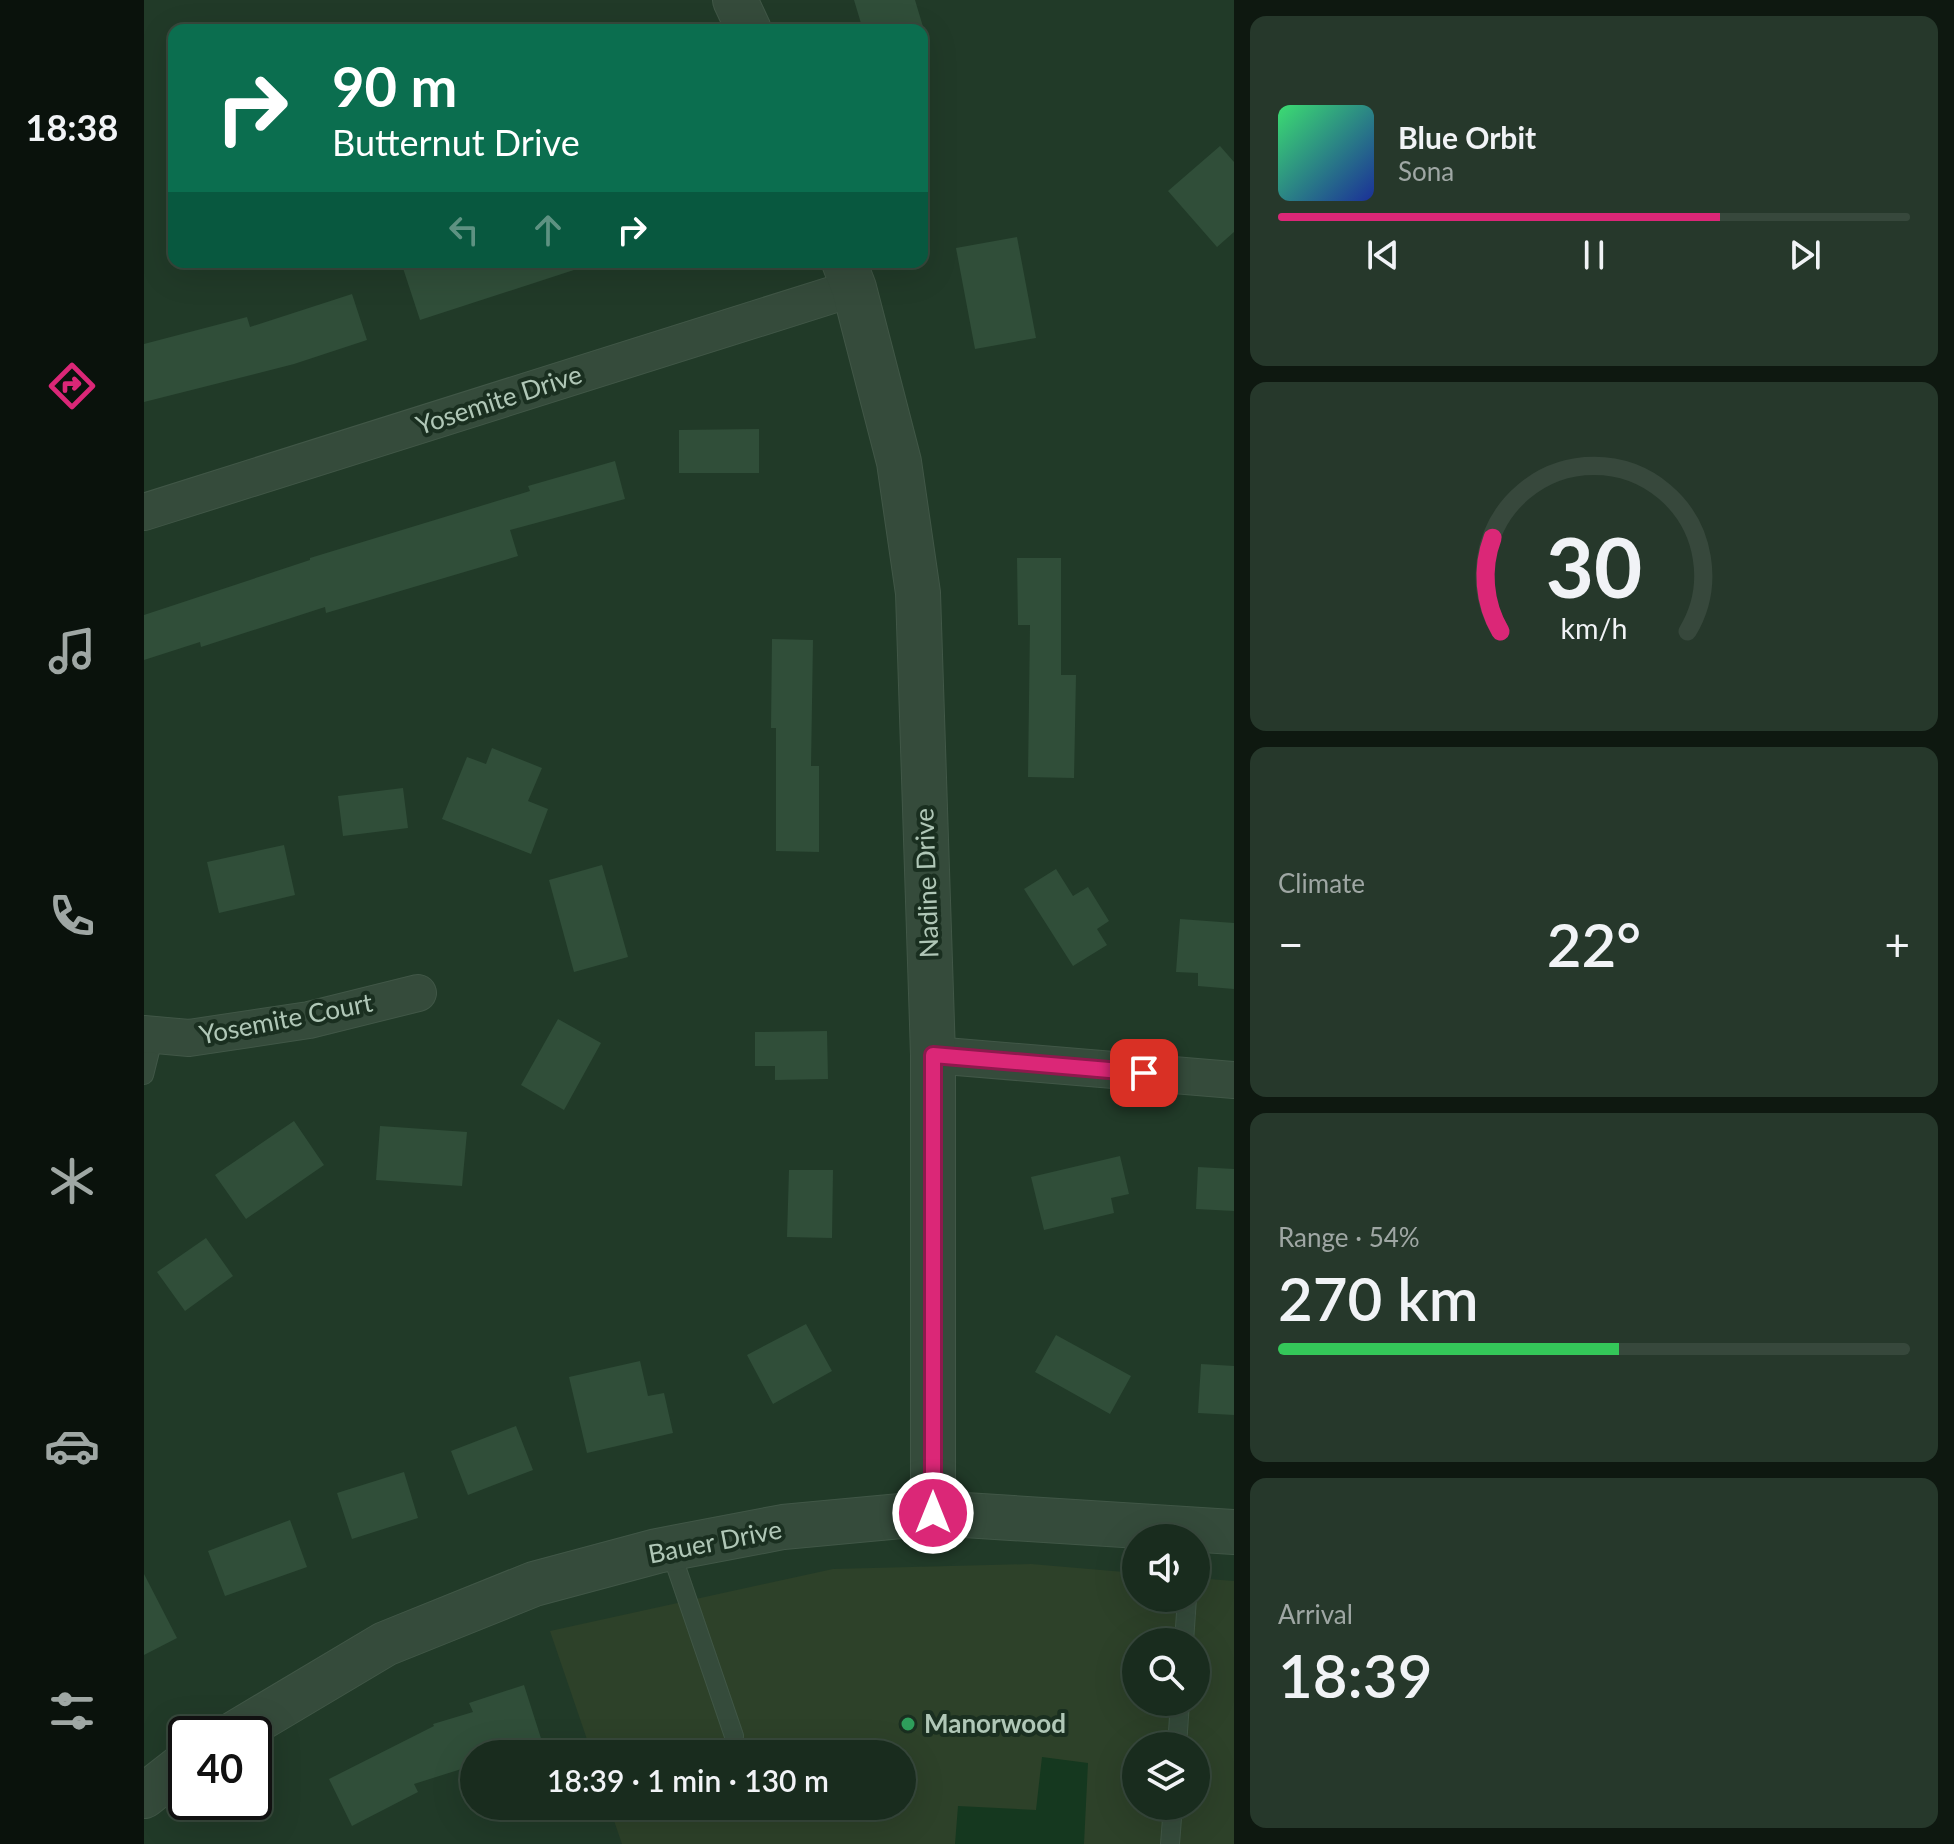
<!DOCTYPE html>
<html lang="en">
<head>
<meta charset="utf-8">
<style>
	:root { --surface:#192c1e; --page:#26382b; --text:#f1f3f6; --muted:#9fa7a4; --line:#37483c; --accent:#db2777 }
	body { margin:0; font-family:Lato,sans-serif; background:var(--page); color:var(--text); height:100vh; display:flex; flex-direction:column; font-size:30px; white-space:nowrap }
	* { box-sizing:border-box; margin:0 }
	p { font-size:26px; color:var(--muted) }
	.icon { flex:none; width:44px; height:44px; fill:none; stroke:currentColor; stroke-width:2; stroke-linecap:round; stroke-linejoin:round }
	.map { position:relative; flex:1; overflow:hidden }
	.drawer { display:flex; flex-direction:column; gap:16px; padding:16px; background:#0e1810; width:720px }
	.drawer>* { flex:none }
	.guide { position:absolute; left:24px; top:24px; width:760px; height:244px; border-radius:16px; box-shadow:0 8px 32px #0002,0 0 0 2px var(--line); background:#0b6e4f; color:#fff; overflow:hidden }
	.buttons { position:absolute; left:978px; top:1524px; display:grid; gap:16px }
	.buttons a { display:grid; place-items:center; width:88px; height:88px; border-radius:50%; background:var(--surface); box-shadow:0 8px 32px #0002,0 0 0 2px var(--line); font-size:40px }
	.speed { position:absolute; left:24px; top:1716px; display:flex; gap:16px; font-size:40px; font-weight:700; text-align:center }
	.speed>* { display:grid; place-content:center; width:104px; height:104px; border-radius:50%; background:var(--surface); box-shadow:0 8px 32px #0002,0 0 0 2px var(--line); line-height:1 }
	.speed .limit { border:4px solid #111; border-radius:12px; background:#fff; color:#111 }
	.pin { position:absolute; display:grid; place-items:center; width:68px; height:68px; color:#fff; margin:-34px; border-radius:16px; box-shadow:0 4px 12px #0006 }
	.me { position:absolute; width:88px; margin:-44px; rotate:0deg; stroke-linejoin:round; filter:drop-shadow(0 0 6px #0008) }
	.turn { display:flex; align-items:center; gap:28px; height:168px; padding:0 32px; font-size:36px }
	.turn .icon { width:104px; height:104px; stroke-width:2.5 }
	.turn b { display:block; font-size:56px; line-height:68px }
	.lanes { display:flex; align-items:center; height:76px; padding:0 32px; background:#0003; justify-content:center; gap:40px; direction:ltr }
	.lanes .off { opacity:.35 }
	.big { font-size:60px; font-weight:600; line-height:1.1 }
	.drawer .card { flex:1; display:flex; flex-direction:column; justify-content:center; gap:12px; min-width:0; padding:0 28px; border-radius:16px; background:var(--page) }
	.drawer .dial { align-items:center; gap:0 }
	.dial svg { height:208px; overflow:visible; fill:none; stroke:var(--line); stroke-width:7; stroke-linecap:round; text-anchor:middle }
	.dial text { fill:var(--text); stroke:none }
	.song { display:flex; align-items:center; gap:24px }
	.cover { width:96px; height:96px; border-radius:12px; background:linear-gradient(135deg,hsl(140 70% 55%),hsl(230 70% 35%)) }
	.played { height:8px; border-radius:4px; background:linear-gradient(90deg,var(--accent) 70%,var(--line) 70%) }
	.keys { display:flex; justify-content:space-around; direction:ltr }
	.heat { display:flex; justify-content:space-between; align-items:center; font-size:44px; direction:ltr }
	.charge { height:12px; border-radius:6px; background:linear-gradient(90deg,#34c759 54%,var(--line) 0) }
	.trip { position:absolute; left:316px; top:1740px; width:456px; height:80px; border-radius:40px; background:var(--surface); box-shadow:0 8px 32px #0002,0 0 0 2px var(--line); font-weight:600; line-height:80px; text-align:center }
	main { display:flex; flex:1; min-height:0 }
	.tabs { display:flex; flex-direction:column; width:144px; justify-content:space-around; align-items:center; background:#0a120c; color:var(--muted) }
	.tabs .icon { width:56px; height:56px }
	.tabs .selected { color:var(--accent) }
	.tabs b { font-size:36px; color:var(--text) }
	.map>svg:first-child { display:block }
</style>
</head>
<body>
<main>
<nav class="tabs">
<b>18:38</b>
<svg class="icon selected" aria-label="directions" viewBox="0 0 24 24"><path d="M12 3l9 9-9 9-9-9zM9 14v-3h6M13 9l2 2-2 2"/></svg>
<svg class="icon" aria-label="music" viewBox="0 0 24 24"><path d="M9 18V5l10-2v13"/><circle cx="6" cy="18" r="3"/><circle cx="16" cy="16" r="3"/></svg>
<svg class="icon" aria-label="phone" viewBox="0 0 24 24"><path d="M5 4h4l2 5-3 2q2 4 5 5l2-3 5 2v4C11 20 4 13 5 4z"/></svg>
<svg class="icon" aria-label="climate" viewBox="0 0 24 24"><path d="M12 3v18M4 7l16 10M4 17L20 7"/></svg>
<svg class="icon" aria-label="car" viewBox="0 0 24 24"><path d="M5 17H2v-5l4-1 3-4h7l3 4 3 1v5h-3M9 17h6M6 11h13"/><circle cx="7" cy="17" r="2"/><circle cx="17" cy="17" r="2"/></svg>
<svg class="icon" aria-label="filters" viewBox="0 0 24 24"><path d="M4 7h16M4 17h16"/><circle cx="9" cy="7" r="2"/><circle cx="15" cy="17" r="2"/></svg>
</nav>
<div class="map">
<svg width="1090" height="1844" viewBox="0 0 1090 1844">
	<rect width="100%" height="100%" fill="#213a28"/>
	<!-- green -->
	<path fill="#2d4129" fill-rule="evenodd" d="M887,1564L992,1573V1598H1052V1578L1090,1581V1844H478L465,1806H758V1754H448L406,1631L689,1569ZM992,1642H1052V1702H992ZM992,1746H1052V1806H992Z"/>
	<!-- water -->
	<path fill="#15381f" d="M898,1757L944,1763L940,1844H811L814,1806L892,1810Z"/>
	<!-- building -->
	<path fill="#304e39" d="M710,0H771L780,30H719Z
		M1076,146L1090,162V232L1073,247L1024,191Z
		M873,237L892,338L831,349L812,248Z
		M257,262H435L436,268L276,320Z
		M208,294L223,340L150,364L0,402V344L103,317L106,327Z
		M615,429V473H535V430Z
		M471,461L481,499L366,530L374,556L182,613L181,607L57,647L56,642L0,660V615L166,560V558L386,491L384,486Z
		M873,558H917V675H932L930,778L884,777L886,625H874Z
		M628,639L669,640L667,766H675V852L632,851V728H627Z
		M348,748L398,768L384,801L404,809L387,854L298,819L323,757L342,764Z
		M259,788L264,828L199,836L194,796Z
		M140,845L151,895L75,913L63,862Z
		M458,865L484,957L430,972L405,880Z
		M912,869L929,896L944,887L965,921L953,929L963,945L929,966L880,889Z
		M1036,919L1090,923V989L1054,986V973L1032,972Z
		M414,1019L457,1043L420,1110L377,1085Z
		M683,1031L684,1079L631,1080V1066H611V1032Z
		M150,1121L180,1165L102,1219L71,1175Z
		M236,1126L323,1132L318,1186L232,1180Z
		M976,1156L985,1194L967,1198L970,1213L900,1230L887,1177Z
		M1054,1167L1090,1169V1211L1052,1209Z
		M645,1170H689L688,1238L643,1237Z
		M62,1238L89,1276L41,1311L13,1272Z
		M662,1324L688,1371L629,1404L603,1355Z
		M912,1335L987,1376L966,1414L891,1372Z
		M496,1361L504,1396L520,1393L529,1433L443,1453L425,1377Z
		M1057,1364L1090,1366V1415L1054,1413Z
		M372,1426L389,1470L324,1495L307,1451Z
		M260,1472L274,1518L208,1539L193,1493Z
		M146,1520L163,1567L81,1596L64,1551Z
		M0,1574L33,1638L0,1655Z
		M380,1685L402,1754H330V1765L270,1784L274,1792L208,1826L185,1779L290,1726L289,1724L329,1712L325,1703Z"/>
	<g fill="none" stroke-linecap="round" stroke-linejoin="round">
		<!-- service casing -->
		<g stroke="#415747" stroke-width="20">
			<path id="service" d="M0,1075L10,1035
				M526,1549L590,1736
				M1040,1642L1043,1598
				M1033,1746L1036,1702
				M1026,1844L1029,1806"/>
		</g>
		<!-- minor casing -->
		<g stroke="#415747" stroke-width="38">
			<path id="minor" d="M0,512L710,288
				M0,1034L45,1038L165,1020L274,993
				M789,1055L1090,1080"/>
		</g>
		<!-- tertiary casing -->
		<g stroke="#415747" stroke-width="46">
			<path id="tertiary" d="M591,0L605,30
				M700,262L710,288L755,462L774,593L789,1055V1513
				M90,1734L241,1644L390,1584L513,1551L639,1527L789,1513L1090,1532
				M0,1796L42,1763"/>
		</g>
		<!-- service -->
		<use href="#service" stroke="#354b3b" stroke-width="18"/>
		<!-- minor -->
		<use href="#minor" stroke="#354b3b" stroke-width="36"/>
		<!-- tertiary -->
		<use href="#tertiary" stroke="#354b3b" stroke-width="44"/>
	</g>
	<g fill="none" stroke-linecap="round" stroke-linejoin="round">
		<!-- route casing -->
		<g stroke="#8e194d" stroke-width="20">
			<path id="route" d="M789,1513V1055L1000,1073"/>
		</g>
		<!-- route -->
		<use href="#route" stroke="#db2777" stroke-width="14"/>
	</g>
	<!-- markers -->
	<circle fill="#2e9e5b" stroke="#1a2f20" stroke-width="3" cx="764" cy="1724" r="8"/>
	<g text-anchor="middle" stroke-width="8" stroke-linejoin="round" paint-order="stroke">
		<!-- street labels -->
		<g font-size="26" fill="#b0c7b7" stroke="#1a2f20">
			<text transform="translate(355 400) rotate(-18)" y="9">Yosemite Drive</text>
			<text transform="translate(783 883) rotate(-92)" y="9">Nadine Drive</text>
			<text transform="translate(142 1019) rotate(-11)" y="9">Yosemite Court</text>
			<text transform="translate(571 1542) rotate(-11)" y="9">Bauer Drive</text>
		</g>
		<!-- poi labels -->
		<g font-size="26" font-weight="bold" fill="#b0c7b7" stroke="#1a2f20" text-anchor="start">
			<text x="780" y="1733">Manorwood</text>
		</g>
	</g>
</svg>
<div class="buttons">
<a><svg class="icon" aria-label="sound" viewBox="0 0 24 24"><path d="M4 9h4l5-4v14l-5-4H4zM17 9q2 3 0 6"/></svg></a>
<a><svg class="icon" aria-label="search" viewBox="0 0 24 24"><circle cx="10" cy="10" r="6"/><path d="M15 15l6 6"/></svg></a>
<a><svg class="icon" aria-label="layers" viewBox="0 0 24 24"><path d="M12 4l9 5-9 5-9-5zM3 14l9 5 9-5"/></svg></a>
</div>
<div class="speed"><div class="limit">40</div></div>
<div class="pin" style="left:1000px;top:1073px;background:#d93025"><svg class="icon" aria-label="arrive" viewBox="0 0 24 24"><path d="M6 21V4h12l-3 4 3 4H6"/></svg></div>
<svg class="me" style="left:789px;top:1513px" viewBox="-20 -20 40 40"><circle r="17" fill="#db2777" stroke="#fff" stroke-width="3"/><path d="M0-11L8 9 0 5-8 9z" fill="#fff"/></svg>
<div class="trip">18:39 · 1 min · 130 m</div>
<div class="guide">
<div class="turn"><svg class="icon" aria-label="right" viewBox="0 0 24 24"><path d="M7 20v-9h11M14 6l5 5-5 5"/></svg><div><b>90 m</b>Butternut Drive</div></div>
<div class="lanes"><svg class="icon off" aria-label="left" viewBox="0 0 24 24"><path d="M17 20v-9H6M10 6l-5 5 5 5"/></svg><svg class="icon off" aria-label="ahead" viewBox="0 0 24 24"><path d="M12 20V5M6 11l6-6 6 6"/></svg><svg class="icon" aria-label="right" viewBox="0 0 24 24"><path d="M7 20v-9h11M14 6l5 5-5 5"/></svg></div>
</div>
</div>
<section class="drawer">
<div class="card">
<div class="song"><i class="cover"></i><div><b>Blue Orbit</b><p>Sona</p></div></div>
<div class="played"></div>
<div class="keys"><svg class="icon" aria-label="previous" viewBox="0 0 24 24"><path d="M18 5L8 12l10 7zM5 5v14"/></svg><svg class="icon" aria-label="pause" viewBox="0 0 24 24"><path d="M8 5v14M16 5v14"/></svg><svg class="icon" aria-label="next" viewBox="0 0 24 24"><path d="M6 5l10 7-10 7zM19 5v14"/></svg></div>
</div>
<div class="card dial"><svg viewBox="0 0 100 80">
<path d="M14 69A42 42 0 1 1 86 69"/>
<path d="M14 69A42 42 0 0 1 11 33" stroke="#db2777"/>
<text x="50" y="56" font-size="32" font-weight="700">30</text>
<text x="50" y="72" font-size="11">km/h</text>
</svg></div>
<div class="card"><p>Climate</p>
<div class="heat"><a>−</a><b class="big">22°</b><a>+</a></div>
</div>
<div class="card"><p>Range · 54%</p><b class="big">270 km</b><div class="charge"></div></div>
<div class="card"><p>Arrival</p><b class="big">18:39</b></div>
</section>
</main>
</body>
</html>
